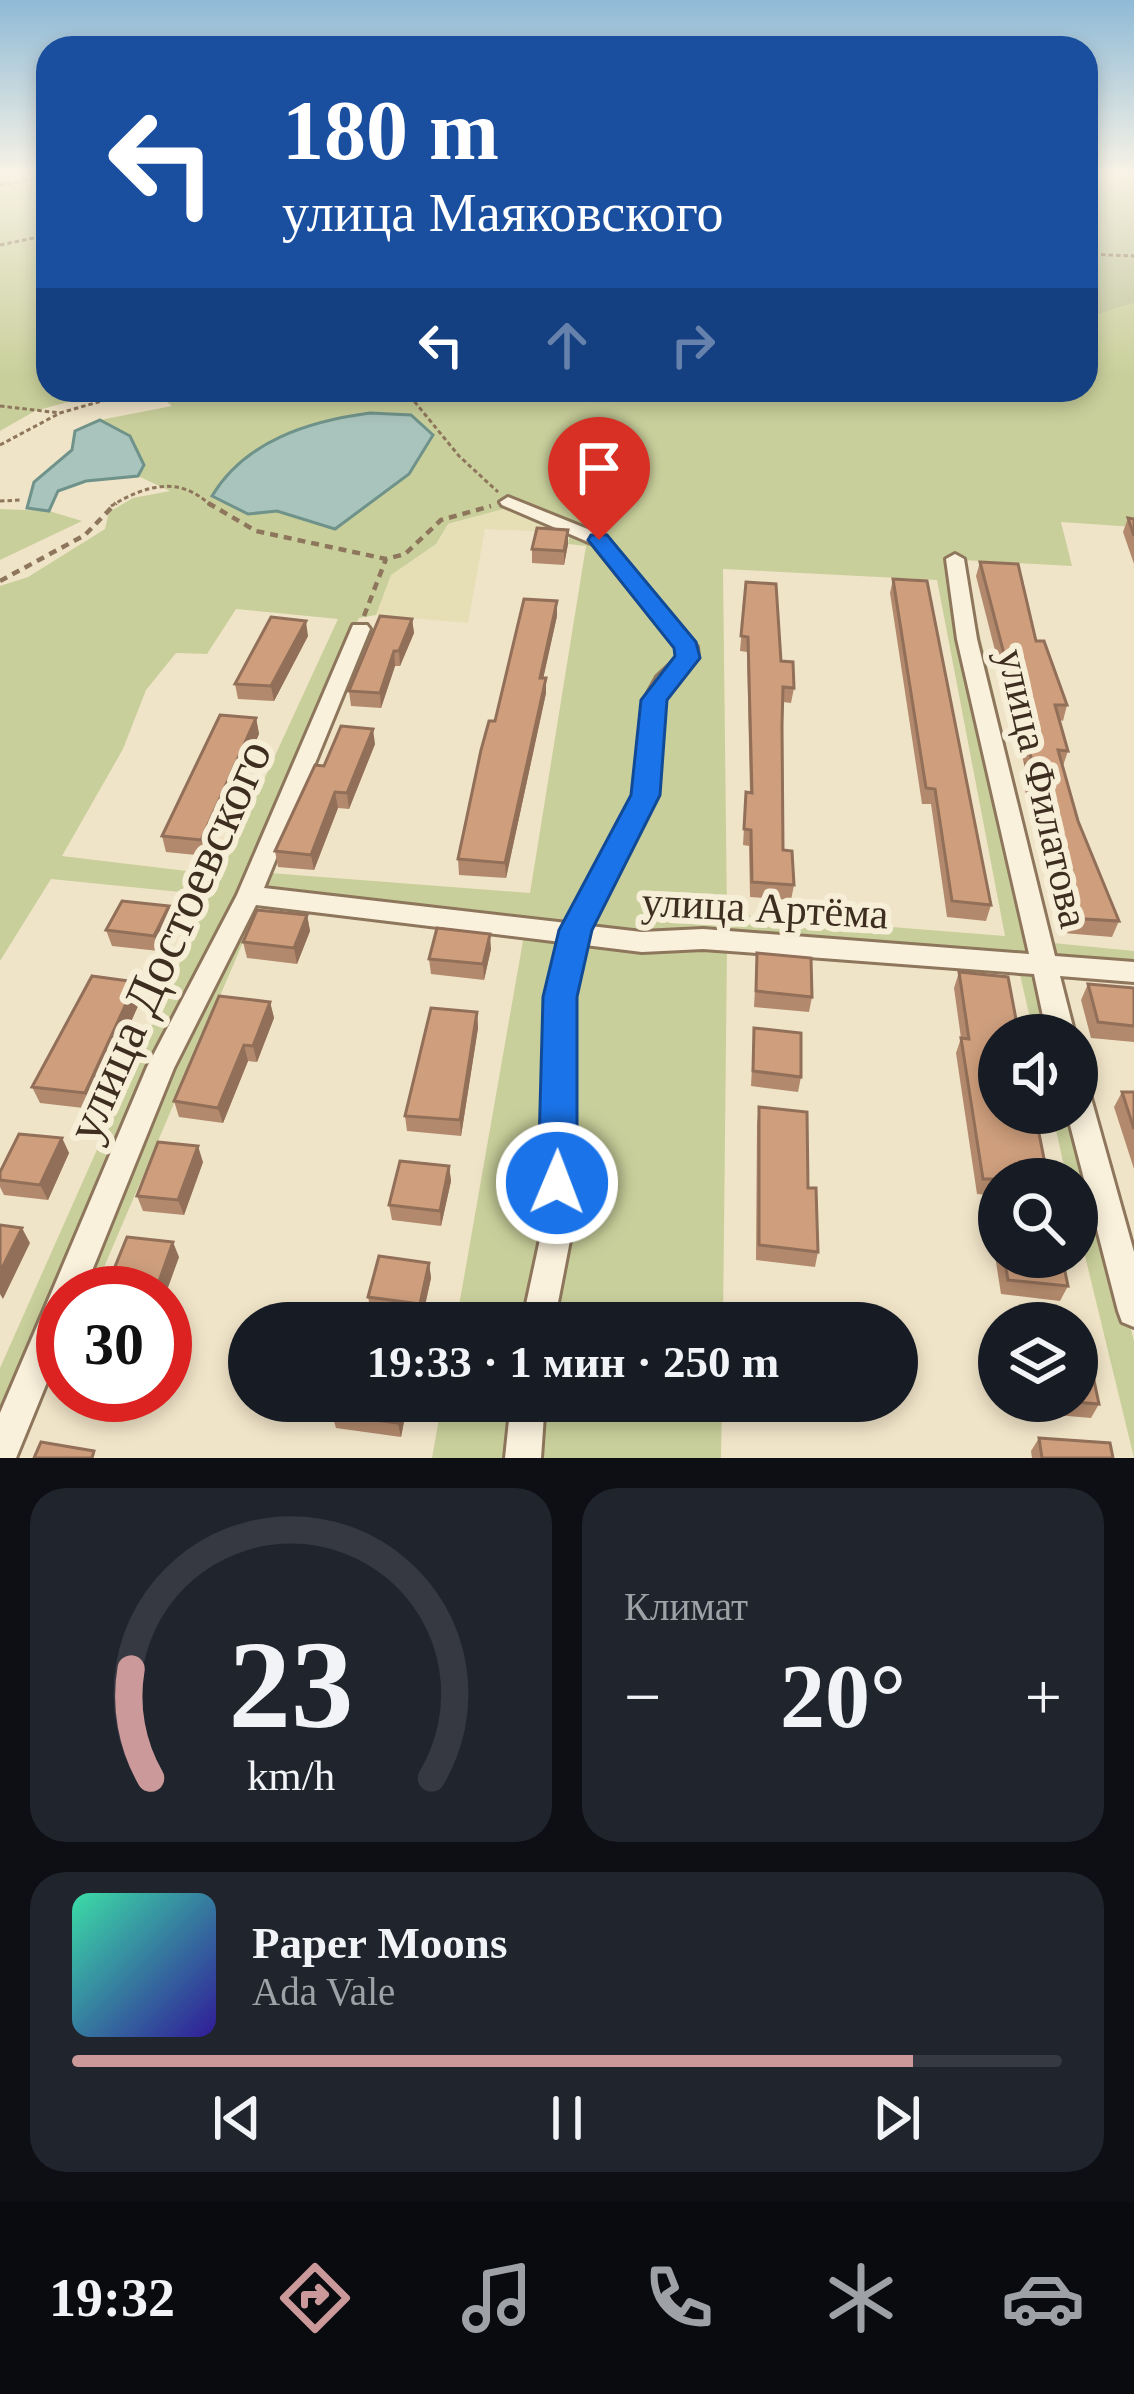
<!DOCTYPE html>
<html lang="ru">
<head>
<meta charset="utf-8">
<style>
	:root { --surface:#171b24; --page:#20242c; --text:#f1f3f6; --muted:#9ea1a6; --line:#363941; --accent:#cc999b }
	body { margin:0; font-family:Georgia,serif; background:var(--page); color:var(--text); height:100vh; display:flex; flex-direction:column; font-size:45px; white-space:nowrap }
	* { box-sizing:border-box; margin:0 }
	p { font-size:39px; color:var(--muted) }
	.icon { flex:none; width:66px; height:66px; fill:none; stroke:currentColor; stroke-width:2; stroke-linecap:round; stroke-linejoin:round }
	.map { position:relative; height:1458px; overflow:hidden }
	.details { display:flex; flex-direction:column; gap:30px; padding:30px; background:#0d0f14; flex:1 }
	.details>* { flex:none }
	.top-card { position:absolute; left:36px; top:36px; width:1062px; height:366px; border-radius:36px; box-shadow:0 6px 18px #0003; background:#1a4fa0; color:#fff; overflow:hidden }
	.tools { position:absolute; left:978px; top:1014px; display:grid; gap:24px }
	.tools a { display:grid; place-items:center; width:120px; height:120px; border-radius:50%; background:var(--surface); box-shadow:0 6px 18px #0003; font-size:60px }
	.speed { position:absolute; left:36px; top:1266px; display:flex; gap:24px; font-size:60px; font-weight:700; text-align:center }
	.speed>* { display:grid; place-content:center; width:156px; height:156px; border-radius:50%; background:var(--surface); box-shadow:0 6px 18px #0003; line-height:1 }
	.speed .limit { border:18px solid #d22; background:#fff; color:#111 }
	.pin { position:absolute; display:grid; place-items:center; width:102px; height:102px; color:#fff; margin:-123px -51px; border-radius:50% 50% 50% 0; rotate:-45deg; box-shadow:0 0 12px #0007 }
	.pin .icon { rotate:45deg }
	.me { position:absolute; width:132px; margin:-66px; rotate:1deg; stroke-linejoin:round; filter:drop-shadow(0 0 9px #0008) }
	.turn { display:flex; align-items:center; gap:42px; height:252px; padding:0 48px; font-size:54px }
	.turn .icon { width:156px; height:156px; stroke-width:2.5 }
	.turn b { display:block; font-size:84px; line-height:102px }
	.lanes { display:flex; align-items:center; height:114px; padding:0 48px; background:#0003; justify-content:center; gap:60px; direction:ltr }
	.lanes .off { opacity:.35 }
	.big { font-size:90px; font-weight:700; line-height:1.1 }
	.details .widget { flex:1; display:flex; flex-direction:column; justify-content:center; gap:18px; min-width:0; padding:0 42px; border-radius:36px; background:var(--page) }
	.details .dial { align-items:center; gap:0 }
	.dial svg { height:312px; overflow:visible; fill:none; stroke:var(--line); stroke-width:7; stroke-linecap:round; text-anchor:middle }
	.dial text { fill:var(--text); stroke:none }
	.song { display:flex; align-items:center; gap:36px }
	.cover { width:144px; height:144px; border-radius:18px; background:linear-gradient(135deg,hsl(160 70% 55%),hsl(250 70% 35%)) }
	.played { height:12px; border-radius:6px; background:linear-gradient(90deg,var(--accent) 85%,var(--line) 85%) }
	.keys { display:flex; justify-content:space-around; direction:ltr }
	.heat { display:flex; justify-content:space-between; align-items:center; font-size:66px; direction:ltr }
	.details .tiles { flex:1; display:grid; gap:30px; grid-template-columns:1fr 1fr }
	.widget:last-child { grid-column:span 2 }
	.trip { position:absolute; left:228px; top:1302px; width:690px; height:120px; border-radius:60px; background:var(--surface); box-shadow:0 6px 18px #0003; font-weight:700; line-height:120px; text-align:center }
	.menu { display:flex; height:192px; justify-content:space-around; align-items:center; background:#090b0e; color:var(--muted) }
	.menu .icon { width:84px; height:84px }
	.menu .on { color:var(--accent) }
	.menu b { font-size:54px; color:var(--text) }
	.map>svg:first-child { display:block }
</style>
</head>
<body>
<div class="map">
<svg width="1134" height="1458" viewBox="0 0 1134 1458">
	<rect width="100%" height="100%" fill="#f0e4c8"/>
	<!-- farmland -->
	<path fill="#e6deb5" d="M507,508L571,533L485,529L468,623L376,615L391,575L436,544L447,525Z"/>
	<!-- green -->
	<path fill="#c9cf9b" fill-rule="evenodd" d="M0,172H48V390H112L35,411L0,431Z
		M1134,303V527L1061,522L1072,566L962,560L1053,943L1134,951V964L1033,951L1028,958L642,938L586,926L654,797L661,701L694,659L594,541L680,648V657L658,678L636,794L568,922L294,897L260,888L270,873L530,893L586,546L568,544L570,533L507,508L448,524L436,544L391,575L376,615L359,618L242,895L156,1061L0,1436V1368L210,895L51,879L0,961V586L28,577L105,529L109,512L133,498L170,491L138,476L144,464L130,436L100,420L172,406L159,395L177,390H1086V318ZM409,474L335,529L276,511L248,514L212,495ZM723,569L937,580L1005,936L727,914ZM236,609L338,619L220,875L62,856L123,749L146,690L176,653L207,654Z
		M0,509L49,511L82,521L0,560Z
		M253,902L566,935L546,1224L527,1323H456L524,935L258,907L93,1293H76L170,1068Z
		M582,937L1030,968L1038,975L1053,1035H1034L1020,975L727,951L723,1323H547L567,998Z
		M1052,1113H1073L1134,1341V1458L1077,1223V1179H1067Z
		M442,1401H516L510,1458H432Z
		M538,1401H722L721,1458H534Z"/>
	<!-- cemetery -->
	<path fill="#bfc49a" d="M1086,172H1134V303L1086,318Z"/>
	<!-- water -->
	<path fill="#a9c4bc" stroke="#6f938a" stroke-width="3" d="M370,413L411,415L433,435L409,474L335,529L277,511L248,514L212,496C245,441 309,421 370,413Z
		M100,420L130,436L144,465L138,476L86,481L58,491L49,511L27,508L34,482L72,450L75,431Z"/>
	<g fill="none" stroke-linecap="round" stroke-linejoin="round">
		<!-- street casing -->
		<g stroke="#8d765c" stroke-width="6">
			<path id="street" d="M508,497L605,536L697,647L698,658L672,684L664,700L657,795L590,926L642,932L703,929L1029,954L957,639L946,559L955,554L964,559L977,639L1055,956L1134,962V982L1060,976L1075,1035H1047L1034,974L703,949L642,952L585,945L573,997L572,1230L554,1323H522L542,1230L547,997L561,942L256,905L174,1068L83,1293H63V1343L16,1458H0V1413L56,1282L147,1067L237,895L353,625H367L370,629L264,888L567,923L635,795L644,700L657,677L678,657L677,648L593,544L502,505L500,502Z
				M1077,1086L1087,1089L1091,1098L1134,1252V1327L1122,1322L1118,1311L1067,1113H1077Z
				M511,1401H545L541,1458H505Z"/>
		</g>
		<!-- path-far1 -->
		<path stroke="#8d765c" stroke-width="3" stroke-dasharray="4.5 3" stroke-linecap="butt" d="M1096,172L1134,175
			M0,185L48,177
			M0,245L48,235
			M1086,254L1134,256
			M405,390L459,456L498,492
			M0,406L60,413
			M0,445L60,413L140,390
			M0,501L22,500
			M111,506C146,485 180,475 211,506"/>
		<!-- path -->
		<path stroke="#8d765c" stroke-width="4.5" stroke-dasharray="8 6" stroke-linecap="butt" d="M208,503L256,531L386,559L405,554L441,520L491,506
			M0,581L85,535L116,503
			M364,616L386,559"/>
		<!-- street -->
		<use href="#street" fill="#faf1dc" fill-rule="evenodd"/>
	</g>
	<!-- wall -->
	<path fill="#b2896c" d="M1128,518L1134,519V564L1123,532Z
		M568,544L564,565L532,563V549Z
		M980,562L1036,641L1067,705L1063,721L1060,720L1068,751L1063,766L1078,821L1119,921L1112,937L1063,933L1022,779L1025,768L976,576Z
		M893,579L991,905L986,921L947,917L931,804H922L890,593Z
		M746,582L794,688L791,703L783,702V850L794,885L791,900L750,897L749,846L743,845L746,792L750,793L747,652L740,651Z
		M557,616L543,678H546V693L506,878L459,875L458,859L495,721Z
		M412,619L414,633L400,666H395L381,708L351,706L349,691Z
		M308,636L274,701L238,699L235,684Z
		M256,718L259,734L206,856L166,852L162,836Z
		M375,744L349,809L338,808L314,870L278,867L275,851L324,766Z
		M307,915L310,931L297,964L247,958L243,942Z
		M174,922L159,951L112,946L106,930Z
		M491,949L484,980L431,974L429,959Z
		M757,953L812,997L809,1012L754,1007Z
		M959,972L999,1179V1196L977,1194L956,1053L961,1038L954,988Z
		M1088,984L1134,988V1042L1091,1038L1081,1000Z
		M142,997L92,1109L40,1103L32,1087Z
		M270,1002L274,1018L257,1062L248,1061L223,1123L179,1117L174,1101Z
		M477,1012L478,1028L461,1136L407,1131L405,1116Z
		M754,1028L801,1077L798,1092L751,1086Z
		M1122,1092H1134V1169L1114,1107Z
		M759,1107L808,1188L818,1252L815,1267L756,1260L757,1123Z
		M62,1138L69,1153L48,1200L4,1195L0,1187V1172Z
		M203,1162L184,1215L143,1211L137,1196Z
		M449,1166L451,1181L441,1226L392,1220L389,1205Z
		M997,1215L999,1216V1257H1062L1068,1286L1060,1301L1001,1294L991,1230Z
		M179,1257L165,1293H117L110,1279Z
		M429,1263L431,1278L422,1319L371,1312L368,1297Z
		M63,1368V1395H125L122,1405L64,1398L56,1384Z
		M408,1401L401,1437L336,1428L332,1414Z
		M1019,1401H1077L1099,1404L1091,1418L1021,1412Z
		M1039,1438L1113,1458H1032L1031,1451Z"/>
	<!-- shaded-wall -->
	<path fill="#916f58" d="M568,530V544L564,565V551Z
		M557,601V616L540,693V678Z
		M412,619L414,633L400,666L399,651Z
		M306,621L308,636L274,701L271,686Z
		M394,651L395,666L381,708L380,693Z
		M546,678V693L506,878L505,863Z
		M256,718L259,734L206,856L201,840Z
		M373,729L375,744L349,809L347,793Z
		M335,792L338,808L314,870L311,855Z
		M169,906L174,922L159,951L154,936Z
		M307,915L310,931L297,964L294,948Z
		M490,934L491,949L484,980L483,964Z
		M136,982L142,997L92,1109L85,1093Z
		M270,1002L274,1018L257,1062L253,1046Z
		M477,1012L478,1028L461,1136L460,1120Z
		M244,1045L248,1061L223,1123L218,1108Z
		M62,1138L69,1153L48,1200L40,1185Z
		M198,1146L203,1162L184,1215L178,1200Z
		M449,1166L451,1181L441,1226L440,1211Z
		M22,1228L30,1243L3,1299L0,1294V1272Z
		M173,1242L179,1257L165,1296V1293H162L158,1284Z
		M429,1263L431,1278L422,1319L420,1304Z
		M116,1395H125L122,1405Z
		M403,1401H408L401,1437L398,1423Z"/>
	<!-- building -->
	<path fill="#cf9f7d" stroke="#916f58" stroke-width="3" d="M1128,518L1134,519V536Z
		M537,528L568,530L564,551L532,549Z
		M980,562L1018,564L1036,641H1044L1067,705H1055L1068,751L1058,750L1078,821L1119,921L1069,918L1026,764L1033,765Z
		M893,579L927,581L991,905L952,901L935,789L926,788Z
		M746,582L776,584L781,661L793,662L794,688L783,687L782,725L783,850L792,851L794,885L752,882L751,830L744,829L746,792L752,793L748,637L741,636Z
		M524,599L557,601L540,678H546L505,863L458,859L481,750L489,721H495Z
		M380,616L412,619L399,651H394L380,693L349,691Z
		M271,617L306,621L271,686L235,684Z
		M220,715L256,718L201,840L162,836Z
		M341,726L373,729L347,793L335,792L311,855L275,851L315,765L324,766Z
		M122,901L169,906L154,936L106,930Z
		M257,910L307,915L294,948L243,942Z
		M437,928L490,934L483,964L429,959Z
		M757,953L811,958L812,997L756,991Z
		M959,972L1008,977L1019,1035H999V1113H1035L1048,1179H983L961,1038L969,1039Z
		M92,976L136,982L85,1093L32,1087Z
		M1088,984L1134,988V1026L1098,1022Z
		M219,996L270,1002L253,1046L244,1045L218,1108L174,1101Z
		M431,1008L477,1012L460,1120L405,1116Z
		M754,1028L801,1033V1077L753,1071Z
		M1122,1092H1134V1129Z
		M759,1107L807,1112L808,1188H816L818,1252L759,1245Z
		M19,1134L62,1138L40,1185L0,1180V1172Z
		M158,1142L198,1146L178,1200L137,1196Z
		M400,1161L449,1166L440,1211L389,1205Z
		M0,1225L22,1228L0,1272Z
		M127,1237L173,1242L158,1284L110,1279Z
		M379,1256L429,1263L420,1304L368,1297Z
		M1004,1257H1062L1068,1286L1008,1280Z
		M1014,1318L1074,1323H1015Z
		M1077,1323L1082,1324L1099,1404L1062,1401H1077Z
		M63,1368V1385L56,1384Z
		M335,1401H403L398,1423L332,1414Z
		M1039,1438L1110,1443L1113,1458H1042Z
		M41,1442L94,1451L92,1458H34Z"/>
	<!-- sky -->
	<linearGradient id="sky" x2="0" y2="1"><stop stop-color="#8fbad6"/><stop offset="0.46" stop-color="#f8f3e6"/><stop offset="1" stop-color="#f8f3e6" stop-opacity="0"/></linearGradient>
	<rect width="1134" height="376" fill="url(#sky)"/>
	<!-- route -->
	<path fill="#1a73e8" stroke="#114b97" stroke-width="3" d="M591,535H607L696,642L700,658L667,700L660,795L592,930L577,997V1183L571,1196L557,1201L544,1196L538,1183L543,997L559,930L631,795L641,700L675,656L674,648L588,540Z"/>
	<g text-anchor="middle" stroke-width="12" stroke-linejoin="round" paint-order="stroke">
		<!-- street labels -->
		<g font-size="42" fill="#3d2e20" stroke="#f7eed8">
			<text transform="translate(1044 788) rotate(77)" y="15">улица Филатова</text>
			<text transform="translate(765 907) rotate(3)" y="15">улица Артёма</text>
		</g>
		<!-- near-street labels -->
		<g font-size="51" fill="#3d2e20" stroke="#f7eed8">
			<text transform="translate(168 940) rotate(-66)" y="18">улица Достоевского</text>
		</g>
	</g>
</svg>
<div class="tools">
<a><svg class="icon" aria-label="sound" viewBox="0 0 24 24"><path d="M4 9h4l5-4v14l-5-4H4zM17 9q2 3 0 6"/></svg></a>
<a><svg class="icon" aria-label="search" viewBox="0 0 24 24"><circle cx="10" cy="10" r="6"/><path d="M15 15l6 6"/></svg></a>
<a><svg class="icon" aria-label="layers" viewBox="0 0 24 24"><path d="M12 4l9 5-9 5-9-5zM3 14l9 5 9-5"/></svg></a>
</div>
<div class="speed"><div class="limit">30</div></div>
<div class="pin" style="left:599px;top:540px;background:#d93025"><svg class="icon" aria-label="arrive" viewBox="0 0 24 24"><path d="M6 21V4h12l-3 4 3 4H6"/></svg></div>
<svg class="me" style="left:557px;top:1183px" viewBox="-20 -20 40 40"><circle r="17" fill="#1a73e8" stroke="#fff" stroke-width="3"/><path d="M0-11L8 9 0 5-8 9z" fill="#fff"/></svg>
<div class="trip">19:33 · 1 мин · 250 m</div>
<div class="top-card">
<div class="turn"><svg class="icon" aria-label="left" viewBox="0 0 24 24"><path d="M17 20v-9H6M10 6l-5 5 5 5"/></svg><div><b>180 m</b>улица Маяковского</div></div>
<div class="lanes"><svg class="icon" aria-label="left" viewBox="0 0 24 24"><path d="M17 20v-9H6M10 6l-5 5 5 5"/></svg><svg class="icon off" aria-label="ahead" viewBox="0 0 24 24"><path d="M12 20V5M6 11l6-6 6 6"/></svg><svg class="icon off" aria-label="right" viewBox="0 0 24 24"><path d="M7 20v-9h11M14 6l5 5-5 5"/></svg></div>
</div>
</div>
<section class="details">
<div class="tiles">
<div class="widget dial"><svg viewBox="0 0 100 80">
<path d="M14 69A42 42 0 1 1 86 69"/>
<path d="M14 69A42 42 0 0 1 9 41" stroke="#cc999b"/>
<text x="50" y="56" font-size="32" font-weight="700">23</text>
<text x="50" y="72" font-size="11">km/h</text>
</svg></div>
<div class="widget"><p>Климат</p>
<div class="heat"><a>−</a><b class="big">20°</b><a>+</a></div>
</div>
<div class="widget">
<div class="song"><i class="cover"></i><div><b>Paper Moons</b><p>Ada Vale</p></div></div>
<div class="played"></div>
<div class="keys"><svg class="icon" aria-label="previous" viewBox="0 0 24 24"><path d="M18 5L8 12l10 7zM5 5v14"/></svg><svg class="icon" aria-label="pause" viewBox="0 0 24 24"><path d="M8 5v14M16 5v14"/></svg><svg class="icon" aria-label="next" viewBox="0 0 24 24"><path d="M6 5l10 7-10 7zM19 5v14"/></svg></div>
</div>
</div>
</section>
<nav class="menu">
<b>19:32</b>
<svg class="icon on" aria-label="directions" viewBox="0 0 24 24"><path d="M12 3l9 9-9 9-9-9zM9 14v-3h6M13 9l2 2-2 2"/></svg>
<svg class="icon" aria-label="music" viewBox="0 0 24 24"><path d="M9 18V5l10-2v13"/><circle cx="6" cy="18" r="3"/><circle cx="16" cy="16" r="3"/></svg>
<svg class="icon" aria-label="phone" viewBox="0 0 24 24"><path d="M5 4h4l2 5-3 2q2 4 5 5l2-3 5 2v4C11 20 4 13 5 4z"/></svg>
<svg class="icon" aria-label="climate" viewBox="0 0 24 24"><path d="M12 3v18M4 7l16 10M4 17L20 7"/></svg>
<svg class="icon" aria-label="car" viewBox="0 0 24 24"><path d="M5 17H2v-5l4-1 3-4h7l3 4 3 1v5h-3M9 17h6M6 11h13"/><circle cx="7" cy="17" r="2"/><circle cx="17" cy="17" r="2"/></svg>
</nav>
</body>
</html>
